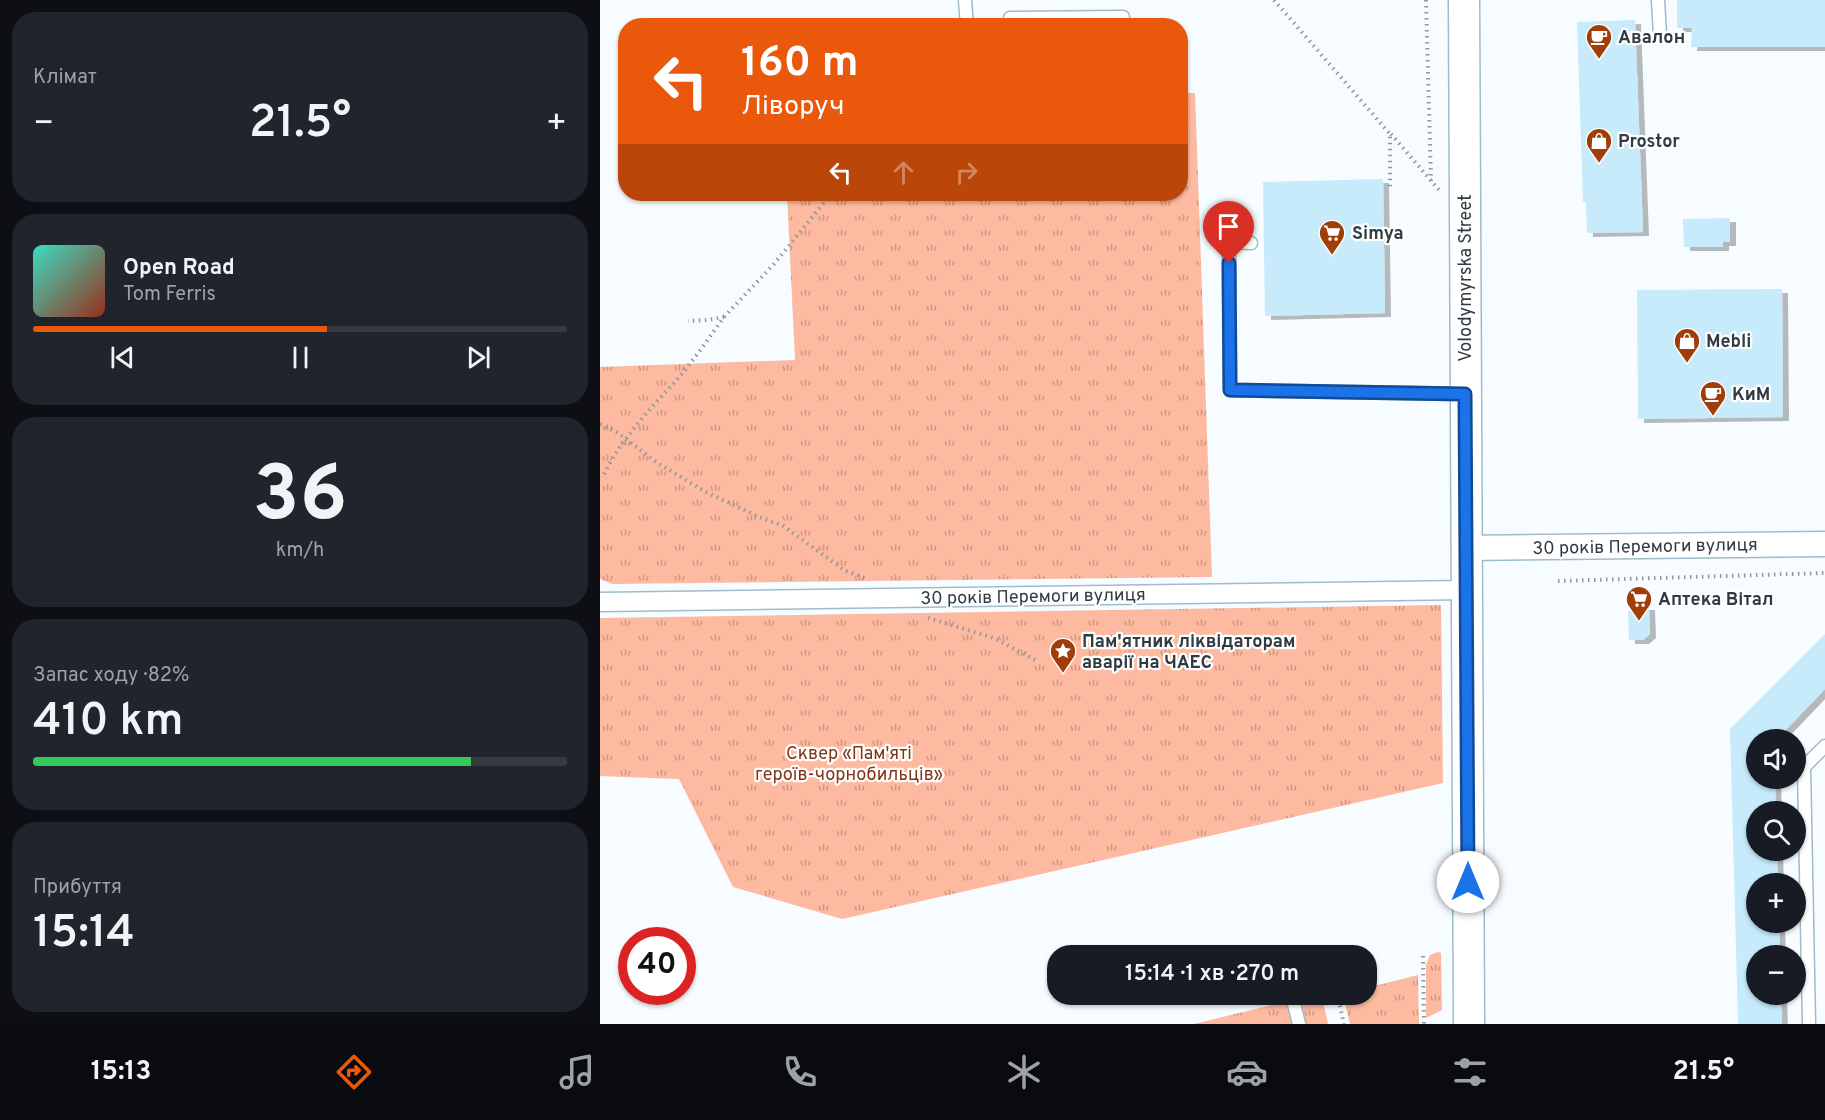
<!DOCTYPE html>
<html lang="uk">
<head>
<meta charset="utf-8">
<style>
	:root { --surface:#171b24; --page:#20242c; --text:#f1f3f6; --muted:#9ea1a6; --line:#363941; --accent:#ea580c }
	body { margin:0; font-family:Overpass,sans-serif; background:var(--page); color:var(--text); height:100vh; display:flex; flex-direction:column; font-size:22px; white-space:nowrap }
	* { box-sizing:border-box; margin:0 }
	p { font-size:20px; color:var(--muted) }
	.icon { flex:none; width:33px; height:33px; fill:none; stroke:currentColor; stroke-width:2; stroke-linecap:round; stroke-linejoin:round }
	.map { position:relative; flex:1; overflow:hidden }
	.panel { display:flex; flex-direction:column; gap:12px; padding:12px; background:#0d0f14; width:600px }
	.panel>* { flex:none }
	.hud { position:absolute; left:18px; top:18px; width:570px; height:183px; border-radius:24px; box-shadow:0 2px 4px #0004; background:#ea580c; color:#fff; overflow:hidden }
	.buttons { position:absolute; left:1146px; top:729px; display:grid; gap:12px }
	.buttons a { display:grid; place-items:center; width:60px; height:60px; border-radius:50%; background:var(--surface); box-shadow:0 2px 4px #0004; font-size:30px }
	.speed { position:absolute; left:18px; top:927px; display:flex; gap:12px; font-size:30px; font-weight:700; text-align:center }
	.speed>* { display:grid; place-content:center; width:78px; height:78px; border-radius:50%; background:var(--surface); box-shadow:0 2px 4px #0004; line-height:1 }
	.speed .limit { border:9px solid #d22; background:#fff; color:#111 }
	.pin { position:absolute; display:grid; place-items:center; width:51px; height:51px; color:#fff; margin:-62px -26px; border-radius:50% 50% 50% 0; rotate:-45deg; box-shadow:0 0 6px #0007 }
	.pin .icon { rotate:45deg }
	.me { position:absolute; width:66px; margin:-33px; rotate:0deg; stroke-linejoin:round; filter:drop-shadow(0 0 4px #0008) }
	.turn { display:flex; align-items:center; gap:21px; height:126px; padding:0 24px; font-size:27px }
	.turn .icon { width:78px; height:78px; stroke-width:2.5 }
	.turn b { display:block; font-size:42px; line-height:51px }
	.lanes { display:flex; align-items:center; height:57px; padding:0 24px; background:#0003; justify-content:center; gap:30px; direction:ltr }
	.lanes .off { opacity:.35 }
	.big { font-size:45px; font-weight:600; line-height:1.1 }
	.panel .tile { flex:1; display:flex; flex-direction:column; justify-content:center; gap:9px; min-width:0; padding:0 21px; border-radius:24px; background:var(--page) }
	.panel .dial { align-items:center; gap:0 }
	.dial b { font-size:78px; line-height:1 }
	.song { display:flex; align-items:center; gap:18px }
	.cover { width:72px; height:72px; border-radius:9px; background:linear-gradient(135deg,hsl(170 70% 55%),hsl(10 70% 35%)) }
	.played { height:6px; border-radius:3px; background:linear-gradient(90deg,var(--accent) 55%,var(--line) 55%) }
	.keys { display:flex; justify-content:space-around; direction:ltr }
	.heat { display:flex; justify-content:space-between; align-items:center; font-size:33px; direction:ltr }
	.charge { height:9px; border-radius:4px; background:linear-gradient(90deg,#34c759 82%,var(--line) 0) }
	.trip { position:absolute; left:447px; top:945px; width:330px; height:60px; border-radius:24px; background:var(--surface); box-shadow:0 2px 4px #0004; font-weight:600; line-height:60px; text-align:center }
	.menu { display:flex; height:96px; justify-content:space-around; align-items:center; background:#090b0e; color:var(--muted) }
	.menu .icon { width:42px; height:42px }
	.menu .selected { color:var(--accent) }
	.menu b { font-size:27px; color:var(--text) }
	main { display:flex; flex:1; min-height:0 }
	.map>svg:first-child { display:block }
</style>
</head>
<body>
<main>
<section class="panel">
<div class="tile"><p>Клімат</p>
<div class="heat"><a>−</a><b class="big">21.5°</b><a>+</a></div>
</div>
<div class="tile">
<div class="song"><i class="cover"></i><div><b>Open Road</b><p>Tom Ferris</p></div></div>
<div class="played"></div>
<div class="keys"><svg class="icon" aria-label="previous" viewBox="0 0 24 24"><path d="M18 5L8 12l10 7zM5 5v14"/></svg><svg class="icon" aria-label="pause" viewBox="0 0 24 24"><path d="M8 5v14M16 5v14"/></svg><svg class="icon" aria-label="next" viewBox="0 0 24 24"><path d="M6 5l10 7-10 7zM19 5v14"/></svg></div>
</div>
<div class="tile dial"><b>36</b><p>km/h</p></div>
<div class="tile"><p>Запас ходу · 82%</p><b class="big">410 km</b><div class="charge"></div></div>
<div class="tile"><p>Прибуття</p><b class="big">15:14</b></div>
</section>
<div class="map">
<svg width="1225" height="1024" viewBox="0 0 1225 1024">
	<defs>
		<pattern id="grass-tufts" width="24" height="20" patternUnits="userSpaceOnUse" patternTransform="scale(1.5)"><rect width="24" height="20" fill="#fdbaa0"/><path d="M3 7l-1-3M5 7V3M7 7l1-3M15 17l-1-3M17 17v-4M19 17l1-3" fill="none" stroke="#cd9884"/></pattern>
		<filter id="shadow"><feDropShadow dx="6" dy="4" stdDeviation="0" flood-color="#0004"/></filter>
	</defs>
	<rect width="100%" height="100%" fill="#f6fcff"/>
	<!-- grass -->
	<path fill="url(#grass-tufts)" d="M345,21V26L178,24Z
		M581,93H595L612,577L12,584L0,579V367L195,360L187,194H580Z
		M841,605L843,783L242,919L133,887L79,779L0,776V618Z
		M838,952L841,953L842,1010L826,1018V965L830,955Z
		M818,975L819,1024H750L743,995L766,994L767,988Z
		M722,996L728,1024H705L701,1001Z
		M688,1001L694,1024H594Z"/>
	<!-- building -->
	<path fill="#c8ebfc" filter="url(#shadow)" d="M1077,0H1225V47H1091L1092,28H1077Z
		M1035,20L1043,232L987,233L986,202H983L977,22Z
		M783,179L785,313L665,316L663,182Z
		M1130,218V242H1123V247H1084L1083,219Z
		M1182,289L1183,417L1038,419L1037,290Z
		M1035,606H1049L1050,634L1043,640H1029L1028,612Z
		M1225,634V689L1176,740H1156V778H1175L1176,812H1156V850H1177L1178,884H1156V922H1179L1180,956H1156V994H1181L1182,1024H1138L1130,729Z"/>
	<g fill="none" stroke-linecap="round" stroke-linejoin="round">
		<!-- service casing -->
		<g stroke="#9fbccb" stroke-width="15">
			<path id="service" d="M365,0L367,26
				M1058,0L1060,35
				M410,26V18L523,17
				M651,243L629,242L630,390L865,394
				M694,1004L699,1024
				M1209,1024L1204,767L1225,746"/>
		</g>
		<!-- pedestrian casing -->
		<g stroke="#9fbccb" stroke-width="21">
			<path id="pedestrian" d="M0,602L866,590"/>
		</g>
		<!-- minor casing -->
		<g stroke="#9fbccb" stroke-width="27">
			<path id="minor" d="M866,548L1225,544"/>
		</g>
		<!-- tertiary casing -->
		<g stroke="#9fbccb" stroke-width="33">
			<path id="tertiary" d="M864,0L869,1024"/>
		</g>
		<!-- path -->
		<path stroke="#8f989d" stroke-width="4" stroke-dasharray="1.5 4.5" stroke-linecap="butt" d="M674,0L790,134V189
			M826,0L831,181
			M791,134L839,190
			M124,317L174,264L231,194
			M0,424L18,433L59,464L106,492L159,517L182,525L244,570L267,579
			M4,474C21,440 48,411 74,383C92,363 108,339 124,317L108,320L88,321
			M958,581L1225,573
			M328,618L394,638L435,660
			M823,956L824,1024
			M737,994L744,1024"/>
		<!-- service -->
		<use href="#service" stroke="#fff" stroke-width="12"/>
		<!-- pedestrian -->
		<use href="#pedestrian" stroke="#fff" stroke-width="18"/>
		<!-- minor -->
		<use href="#minor" stroke="#fff" stroke-width="24"/>
		<!-- tertiary -->
		<use href="#tertiary" stroke="#fff" stroke-width="30"/>
	</g>
	<g fill="none" stroke-linecap="round" stroke-linejoin="round">
		<!-- route casing -->
		<g stroke="#114b97" stroke-width="15">
			<path id="route" d="M629,263L630,390L865,394L868,882"/>
		</g>
		<!-- route -->
		<use href="#route" stroke="#1a73e8" stroke-width="10"/>
	</g>
	<!-- icons -->
	<defs>
		<g id="cafe-pin" transform="scale(1.35)"><path d="M0 17L-7.5 6A9.5 9.5 0 1 1 7.5 6Z" fill="#a13d09" stroke="#fff"/><path d="M-5.5-4.5H6V0H3Q3 3.5 0 3.5H-2.5Q-5.5 3.5-5.5 0ZM3-3.2v2h1.7v-2ZM-6 4.5H4V6H-6Z" fill="#fff"/></g>
		<g id="shop-pin" transform="scale(1.35)"><path d="M0 17L-7.5 6A9.5 9.5 0 1 1 7.5 6Z" fill="#a13d09" stroke="#fff"/><path d="M-5-2.5h2.3a2.7 3.5 0 0 1 5.4 0H5L5.5 6h-11ZM-1.5-2.5h3a1.5 2.3 0 0 0-3 0Z" fill="#fff"/></g>
		<g id="supermarket-pin" transform="scale(1.35)"><path d="M0 17L-7.5 6A9.5 9.5 0 1 1 7.5 6Z" fill="#a13d09" stroke="#fff"/><path d="M-6-5.5h2.5l.6 2H6L4.5 2H-2.5L-4.4-4H-6ZM-1.5 3.2a1.3 1.3 0 1 0 .1 0ZM3 3.2a1.3 1.3 0 1 0 .1 0Z" fill="#fff"/></g>
		<g id="sight-pin" transform="scale(1.35)"><path d="M0 17L-7.5 6A9.5 9.5 0 1 1 7.5 6Z" fill="#a13d09" stroke="#fff"/><path d="M0-6L1.8-2.2L6-1.7L2.9 1.2L3.7 5.4L0 3.3L-3.7 5.4L-2.9 1.2L-6-1.7L-1.8-2.2Z" fill="#fff"/></g>
	</defs>
	<g fill-rule="evenodd">
		<use href="#cafe-pin" x="999" y="37"/>
		<use href="#shop-pin" x="999" y="141"/>
		<use href="#supermarket-pin" x="732" y="233"/>
		<use href="#shop-pin" x="1087" y="341"/>
		<use href="#cafe-pin" x="1113" y="394"/>
		<use href="#supermarket-pin" x="1039" y="599"/>
		<use href="#sight-pin" x="463" y="651"/>
	</g>
	<g text-anchor="middle" stroke-width="4.5" stroke-linejoin="round" paint-order="stroke">
		<!-- poi labels -->
		<g font-size="18" font-weight="bold" fill="#303c42" stroke="#fff" text-anchor="start">
			<text x="1018" y="43">Авалон</text>
			<text x="1018" y="147">Prostor</text>
			<text x="752" y="239">Simya</text>
			<text x="1106" y="347">Mebli</text>
			<text x="1132" y="400">КиМ</text>
			<text x="1058" y="605">Аптека Вітал</text>
			<text x="482" y="647">Пам'ятник ліквідаторам<tspan x="482" dy="21">аварії на ЧАЕС</tspan></text>
		</g>
		<!-- street labels -->
		<g font-size="18" fill="#303c42" stroke="#fff">
			<text transform="translate(865 278) rotate(-90)" y="6">Volodymyrska Street</text>
			<text transform="translate(1045 546) rotate(-1)" y="6">30 років Перемоги вулиця</text>
			<text transform="translate(433 596) rotate(-1)" y="6">30 років Перемоги вулиця</text>
		</g>
		<!-- park labels -->
		<g font-size="18" fill="#803616" stroke="#fff">
			<text x="249" y="759">Сквер «Пам'яті<tspan x="249" dy="21">героїв-чорнобильців»</tspan></text>
		</g>
	</g>
</svg>
<div class="buttons">
<a><svg class="icon" aria-label="sound" viewBox="0 0 24 24"><path d="M4 9h4l5-4v14l-5-4H4zM17 9q2 3 0 6"/></svg></a>
<a><svg class="icon" aria-label="search" viewBox="0 0 24 24"><circle cx="10" cy="10" r="6"/><path d="M15 15l6 6"/></svg></a>
<a>+</a>
<a>−</a>
</div>
<div class="speed"><div class="limit">40</div></div>
<div class="pin" style="left:629px;top:263px;background:#d93025"><svg class="icon" aria-label="arrive" viewBox="0 0 24 24"><path d="M6 21V4h12l-3 4 3 4H6"/></svg></div>
<svg class="me" style="left:868px;top:882px" viewBox="-20 -20 40 40"><circle r="19" fill="#fff"/><path d="M0-13L10 11 0 6-10 11z" fill="#1a73e8"/></svg>
<div class="trip">15:14 · 1 хв · 270 m</div>
<div class="hud">
<div class="turn"><svg class="icon" aria-label="left" viewBox="0 0 24 24"><path d="M17 20v-9H6M10 6l-5 5 5 5"/></svg><div><b>160 m</b>Ліворуч</div></div>
<div class="lanes"><svg class="icon" aria-label="left" viewBox="0 0 24 24"><path d="M17 20v-9H6M10 6l-5 5 5 5"/></svg><svg class="icon off" aria-label="ahead" viewBox="0 0 24 24"><path d="M12 20V5M6 11l6-6 6 6"/></svg><svg class="icon off" aria-label="right" viewBox="0 0 24 24"><path d="M7 20v-9h11M14 6l5 5-5 5"/></svg></div>
</div>
</div>
</main>
<nav class="menu">
<b>15:13</b>
<svg class="icon selected" aria-label="directions" viewBox="0 0 24 24"><path d="M12 3l9 9-9 9-9-9zM9 14v-3h6M13 9l2 2-2 2"/></svg>
<svg class="icon" aria-label="music" viewBox="0 0 24 24"><path d="M9 18V5l10-2v13"/><circle cx="6" cy="18" r="3"/><circle cx="16" cy="16" r="3"/></svg>
<svg class="icon" aria-label="phone" viewBox="0 0 24 24"><path d="M5 4h4l2 5-3 2q2 4 5 5l2-3 5 2v4C11 20 4 13 5 4z"/></svg>
<svg class="icon" aria-label="climate" viewBox="0 0 24 24"><path d="M12 3v18M4 7l16 10M4 17L20 7"/></svg>
<svg class="icon" aria-label="car" viewBox="0 0 24 24"><path d="M5 17H2v-5l4-1 3-4h7l3 4 3 1v5h-3M9 17h6M6 11h13"/><circle cx="7" cy="17" r="2"/><circle cx="17" cy="17" r="2"/></svg>
<svg class="icon" aria-label="filters" viewBox="0 0 24 24"><path d="M4 7h16M4 17h16"/><circle cx="9" cy="7" r="2"/><circle cx="15" cy="17" r="2"/></svg>
<b>21.5°</b>
</nav>
</body>
</html>
